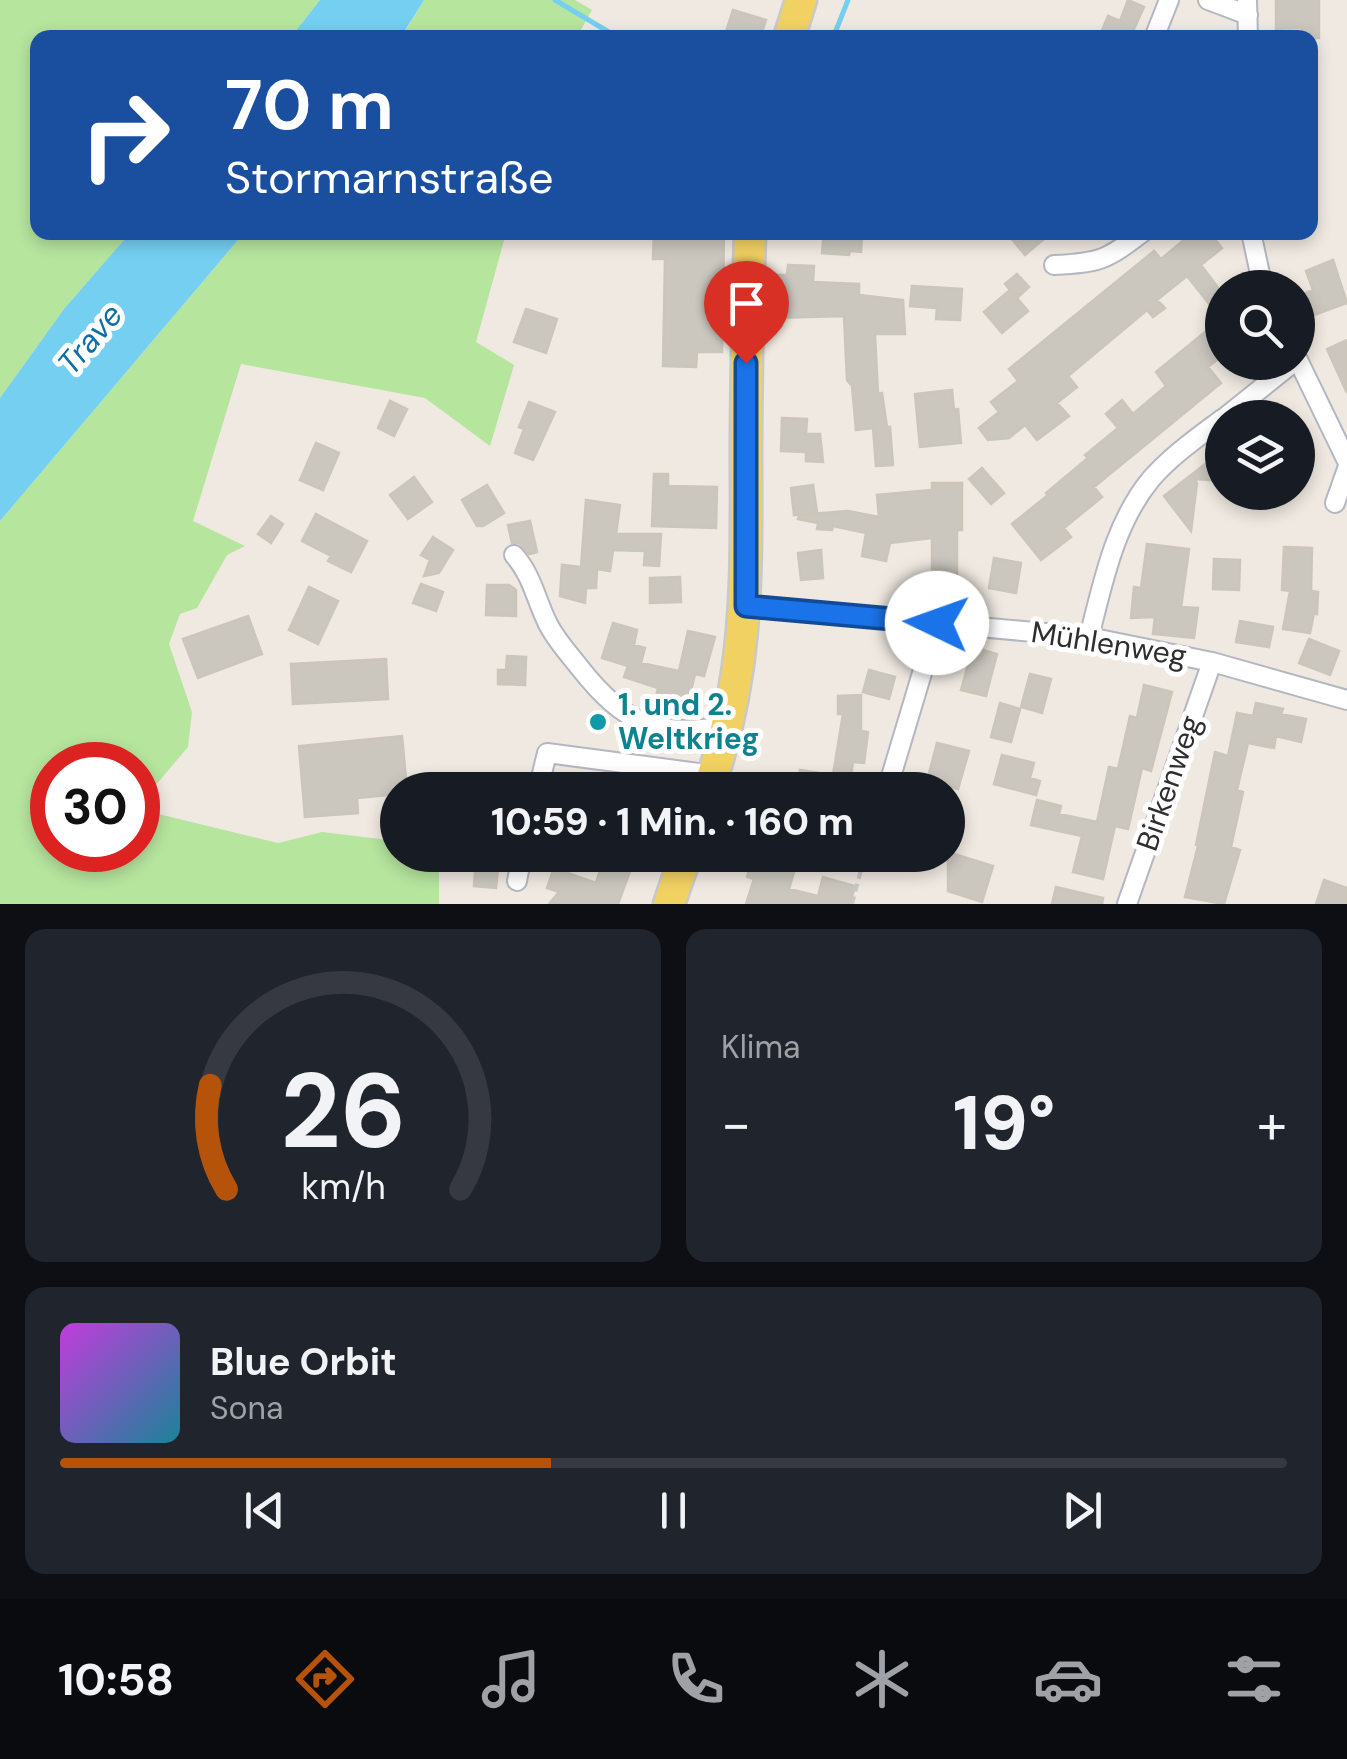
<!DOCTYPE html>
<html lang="de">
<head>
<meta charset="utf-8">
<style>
	:root { --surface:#171b24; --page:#20242c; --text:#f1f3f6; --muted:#9ea1a6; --line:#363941; --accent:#b45309 }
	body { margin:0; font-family:"DM Sans",sans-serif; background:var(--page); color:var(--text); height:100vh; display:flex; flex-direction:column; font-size:38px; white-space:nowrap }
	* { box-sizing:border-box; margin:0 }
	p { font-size:32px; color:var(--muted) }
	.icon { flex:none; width:55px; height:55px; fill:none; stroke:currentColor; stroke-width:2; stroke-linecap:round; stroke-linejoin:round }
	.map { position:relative; height:904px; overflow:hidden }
	.details { display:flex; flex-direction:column; gap:25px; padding:25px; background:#0d0f14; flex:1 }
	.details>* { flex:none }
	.guide { position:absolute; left:30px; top:30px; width:1288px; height:210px; border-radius:20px; box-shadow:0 5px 15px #0003; background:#1a4fa0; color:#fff; overflow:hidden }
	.buttons { position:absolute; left:1205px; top:270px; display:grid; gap:20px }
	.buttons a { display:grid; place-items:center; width:110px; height:110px; border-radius:50%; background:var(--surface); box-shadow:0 5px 15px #0003; font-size:50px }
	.speed { position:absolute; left:30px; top:742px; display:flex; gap:20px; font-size:50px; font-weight:700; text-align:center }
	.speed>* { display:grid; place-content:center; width:130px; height:130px; border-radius:50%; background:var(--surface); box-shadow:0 5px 15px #0003; line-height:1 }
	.speed .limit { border:15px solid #d22; background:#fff; color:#111 }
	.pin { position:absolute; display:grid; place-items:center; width:85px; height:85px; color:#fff; margin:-102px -42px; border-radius:50% 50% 50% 0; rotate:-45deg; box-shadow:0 0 10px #0007 }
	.pin .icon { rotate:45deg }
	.me { position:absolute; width:110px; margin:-55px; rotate:273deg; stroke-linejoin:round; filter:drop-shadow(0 0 8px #0008) }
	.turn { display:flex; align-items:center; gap:35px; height:210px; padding:0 30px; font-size:45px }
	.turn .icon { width:130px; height:130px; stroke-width:2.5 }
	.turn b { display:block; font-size:70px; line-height:85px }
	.big { font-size:75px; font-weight:800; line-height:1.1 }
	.details .widget { flex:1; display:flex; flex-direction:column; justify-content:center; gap:15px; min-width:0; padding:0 35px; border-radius:20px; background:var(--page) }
	.details .dial { align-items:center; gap:0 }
	.dial svg { height:260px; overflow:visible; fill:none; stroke:var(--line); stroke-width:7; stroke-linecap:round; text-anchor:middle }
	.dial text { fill:var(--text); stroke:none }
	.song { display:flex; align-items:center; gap:30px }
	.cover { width:120px; height:120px; border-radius:15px; background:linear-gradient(135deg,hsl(290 70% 55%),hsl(190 70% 35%)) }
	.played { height:10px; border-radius:5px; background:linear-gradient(90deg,var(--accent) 40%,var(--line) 40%) }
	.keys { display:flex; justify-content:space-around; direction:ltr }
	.heat { display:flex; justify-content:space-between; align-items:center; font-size:55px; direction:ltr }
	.details .tiles { flex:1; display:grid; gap:25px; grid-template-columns:1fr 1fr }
	.widget:last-child { grid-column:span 2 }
	.trip { position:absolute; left:380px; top:772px; width:585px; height:100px; border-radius:50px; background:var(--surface); box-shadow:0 5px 15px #0003; font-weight:800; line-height:100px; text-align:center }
	.tab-bar { display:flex; height:160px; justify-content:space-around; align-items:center; background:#090b0e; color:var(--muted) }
	.tab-bar .icon { width:70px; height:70px }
	.tab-bar .selected { color:var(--accent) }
	.tab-bar b { font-size:45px; color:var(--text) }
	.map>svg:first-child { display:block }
</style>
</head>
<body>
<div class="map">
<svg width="1347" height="904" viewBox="0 0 1347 904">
	<rect width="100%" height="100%" fill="#efe9e1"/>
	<!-- green -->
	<path fill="#b6e59e" d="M0,0H320L291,37L38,38V232L131,233L64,309L0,398Z
		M424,0H575L592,10L577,37L401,38Z
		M244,233H506L476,342L514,365L490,446L425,398L241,364L193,521L245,546L227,555L197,608L180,614L169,644L192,712L188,747L138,806V765H52V850H138V809L278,843L322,832L397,841L398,855H439V904H0V521Z"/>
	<!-- water -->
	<path fill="#75cff0" d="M320,0H424L401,37H291Z
		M131,232L244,233L0,521V398L64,309Z"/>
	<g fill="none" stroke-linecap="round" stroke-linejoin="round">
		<!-- stream -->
		<path stroke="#75cff0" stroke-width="5" d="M555,0L619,38
			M833,38L848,0"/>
	</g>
	<!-- building -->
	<path fill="#cbc7bf" stroke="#cbc5ba" stroke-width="2.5" d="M1128,0L1144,7L1130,38H1099L1108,16L1120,21Z
		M1276,0H1319V38H1302V28L1276,29Z
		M733,10L766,20L760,38H724Z
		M654,232H724L722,352H697L696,367L663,366L665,259H653Z
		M824,232H862L861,252L850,251L849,255L822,253Z
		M1006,232H1052L1025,255Z
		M1180,232H1209L1222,248L1201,265L1222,293V356L1208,367L1221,383L1094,487L1102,497L1064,528L1071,537L1041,560L1012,524L1048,495L1046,493L1088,458L1085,455L1118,428L1106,414L1122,400L1133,414L1166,386L1156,372L1221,319L1187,276L1157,300L1165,308L1153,317L1147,310L1068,376L1077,387L1057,403L1069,416L1037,440L1025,425L1009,438L988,440L979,428L999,412L991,402L1018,381L1009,369L1154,251L1161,259L1185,239Z
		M1333,260L1347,303L1309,317L1301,295L1313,290L1306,271Z
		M788,265L814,266L813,282L859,284V295L903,300L905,334H875L878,394L882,393L887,427H890L893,465L876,466L873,428L856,430L852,386L847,380L844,316L774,318L776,275H787Z
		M1017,274L1029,287L1017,298L1011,291L1028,311L1002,333L984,312L1010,290L1005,284Z
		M912,286L962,289L960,320L936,319L937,308L910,306Z
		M526,309L557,319L546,353L514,342Z
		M1347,340V393L1327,349Z
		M952,390L954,410L958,409L961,443L920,447L915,394Z
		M390,401L407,409L394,436L378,428Z
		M529,402L555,412L533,460L515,453L524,429L519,427Z
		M782,418L807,419L806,434H820L823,462L806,461V452L781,451Z
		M316,443L339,453L323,490L300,480Z
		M1222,451V481L1194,479L1197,483L1191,531L1164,496Z
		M982,468L1004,493L991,504L969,479Z
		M654,474H668V486L717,487L716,528L652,526Z
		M414,477L432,502L408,519L390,495Z
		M932,483H962V530H957V580H932V538L890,543L886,561L862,556L866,533L833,526L832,530L817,529L818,523L798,519L799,515L848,511L879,517L877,495L932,490Z
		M487,485L504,513L483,526H477L462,500Z
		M813,485L817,512L794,515L791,488Z
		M586,500L620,505L616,534H661L659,566L644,565L645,551L613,550L610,571L597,569L596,588H586L585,603L560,596L562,565L581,567Z
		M316,514L367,541L351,572L328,561L331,556L302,541Z
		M271,516L283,524L271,543L258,534Z
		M530,521L537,552L529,554L519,543H512L508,525Z
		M433,537L453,550L439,573L424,576L430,560L421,555Z
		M1147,544L1189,549L1181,607L1198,608L1194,638L1153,634L1155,617L1131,618L1134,587L1141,588Z
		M1284,547L1312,548L1311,591L1318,592L1317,614L1314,613L1310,633L1283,629L1290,591L1282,590Z
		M821,550L823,578L801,580L798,553Z
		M994,558L1021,563L1016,593L989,588Z
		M1214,559L1240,560L1239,590L1213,589Z
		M680,577L681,602L650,603V578Z
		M421,584L443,592L436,611L413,603Z
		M487,585H509L516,590V616L486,615Z
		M309,587L338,601L318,644L289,630Z
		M248,616L262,654L198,678L183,639Z
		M1240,621L1273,627L1269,647L1236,642Z
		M613,623L637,630L634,645L645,648L641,663L679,671L688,631L715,637L704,676L695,674L685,716L653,709L658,688L624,677L628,666L602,658Z
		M1309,639L1339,651L1330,675L1299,663Z
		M973,647L997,654L986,696L961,690Z
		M507,656L526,657L525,685L498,684V670H506Z
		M386,659L388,699L293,704L291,664Z
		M869,670L895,677L889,699L863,692Z
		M1030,674L1051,679L1042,713L1021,707Z
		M1144,685L1172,692L1151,771L1142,768L1128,829L1115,826L1103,879L1073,872L1082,836L1031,825L1037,800L1061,806L1059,814L1097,822L1109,767L1118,769L1130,716L1137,718Z
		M861,695V731L868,732L864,763L853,762L849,790H797L800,770L833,775L843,714H838V696Z
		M1000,703L1020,709L1011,742L991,737Z
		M1256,703L1283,709L1281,714L1306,719L1301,742L1276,736L1274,748L1248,743L1237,790L1243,792L1231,847L1240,850L1224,904L1185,897L1198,846L1196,845L1215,752L1228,756L1237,713L1253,716Z
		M402,736L407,790H398V794L357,798L358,813L305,817L299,746Z
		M937,743L969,751L958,789L927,781Z
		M1002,755L1034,763L1030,778L1040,781L1036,795L994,784Z
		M948,852L993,866L982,902L948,891Z
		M605,855H636L618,904H549L559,892L547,888L554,868L596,883Z
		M753,855H799L789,889L818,896L823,877L855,886L850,904H746L754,879L747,877Z
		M476,857L499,859L496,888L474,886Z
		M1324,880L1347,888V904H1316Z
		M1056,887L1103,898L1102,904H1052Z"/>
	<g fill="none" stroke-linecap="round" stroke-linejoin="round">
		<!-- minor casing -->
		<g stroke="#b4b7c1" stroke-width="22">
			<path id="minor" d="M1208,0L1248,15
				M1247,0L1248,38
				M1154,38L1169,0
				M1251,232L1263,288
				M1054,265C1100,263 1106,260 1143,232
				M1298,360L1347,461
				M1224,418L1294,362
				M1335,503L1347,469
				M514,555C532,575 536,600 548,624C556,640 569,654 580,668C624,724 658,739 728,725
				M746,606L1089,637L1212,662L1347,700
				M1089,637C1103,583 1114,524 1151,479C1171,456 1198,437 1222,419
				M538,790L547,753L714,775
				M887,790L937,623
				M517,881L522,855
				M1127,904L1212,662"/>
		</g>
		<!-- primary casing -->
		<g stroke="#c9c9c9" stroke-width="35">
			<path id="primary" d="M789,38L801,0
				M708,790C750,671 746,572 746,448C746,376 748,304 750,232
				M669,904L686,855"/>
		</g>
		<!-- path -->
		<path stroke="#c9c9c9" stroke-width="4" stroke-dasharray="8 5" stroke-linecap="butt" d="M852,904L865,855"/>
		<!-- minor -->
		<use href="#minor" stroke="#fff" stroke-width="18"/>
		<!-- primary -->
		<use href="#primary" stroke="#f2d163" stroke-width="30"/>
	</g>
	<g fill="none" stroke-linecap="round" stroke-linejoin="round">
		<!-- route casing -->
		<g stroke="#114b97" stroke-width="25">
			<path id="route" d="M746,363V606L937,623"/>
		</g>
		<!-- route -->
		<use href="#route" stroke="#1a73e8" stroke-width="18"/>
	</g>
	<!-- markers -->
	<circle fill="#0f9aa8" stroke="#fff" stroke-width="4" cx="598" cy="722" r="10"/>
	<g text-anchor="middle" stroke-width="10" stroke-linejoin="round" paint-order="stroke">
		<!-- street labels -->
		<g font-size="30" fill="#2e2e2e" stroke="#fff">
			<text transform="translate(1109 644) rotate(9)" y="10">Mühlenweg</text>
			<text transform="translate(1169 783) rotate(-71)" y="10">Birkenweg</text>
		</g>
		<!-- culture labels -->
		<g font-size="30" font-weight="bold" fill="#0d838f" stroke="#fff" text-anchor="start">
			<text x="618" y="715">1. und 2.<tspan x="618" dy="34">Weltkrieg</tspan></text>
		</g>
		<!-- water labels -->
		<g font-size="32" font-style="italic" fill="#0d6fa3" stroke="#fff">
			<text transform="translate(90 339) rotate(-50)" y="11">Trave</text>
		</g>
	</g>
</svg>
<div class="buttons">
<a><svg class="icon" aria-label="search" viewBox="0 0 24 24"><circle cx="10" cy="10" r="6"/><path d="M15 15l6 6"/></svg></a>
<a><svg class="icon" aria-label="layers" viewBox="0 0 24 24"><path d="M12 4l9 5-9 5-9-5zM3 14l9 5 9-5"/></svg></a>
</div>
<div class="speed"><div class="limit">30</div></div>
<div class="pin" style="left:746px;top:363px;background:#d93025"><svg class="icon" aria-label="arrive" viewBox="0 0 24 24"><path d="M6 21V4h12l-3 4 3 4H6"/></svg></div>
<svg class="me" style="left:937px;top:623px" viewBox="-20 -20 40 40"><circle r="19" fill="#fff"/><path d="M0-13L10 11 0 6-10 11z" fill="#1a73e8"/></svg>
<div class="trip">10:59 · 1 Min. · 160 m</div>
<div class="guide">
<div class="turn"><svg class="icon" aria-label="right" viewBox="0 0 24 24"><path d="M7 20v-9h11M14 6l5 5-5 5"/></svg><div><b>70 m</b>Stormarnstraße</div></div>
</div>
</div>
<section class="details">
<div class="tiles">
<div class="widget dial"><svg viewBox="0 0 100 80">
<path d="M14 69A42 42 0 1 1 86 69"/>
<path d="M14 69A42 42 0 0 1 9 37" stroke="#b45309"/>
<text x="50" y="56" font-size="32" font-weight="700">26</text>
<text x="50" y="72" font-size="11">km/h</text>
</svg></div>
<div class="widget"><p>Klima</p>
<div class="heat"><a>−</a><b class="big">19°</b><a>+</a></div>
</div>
<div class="widget">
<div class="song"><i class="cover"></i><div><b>Blue Orbit</b><p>Sona</p></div></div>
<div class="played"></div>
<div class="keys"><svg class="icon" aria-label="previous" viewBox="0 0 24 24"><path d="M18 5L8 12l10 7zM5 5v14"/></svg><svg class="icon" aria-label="pause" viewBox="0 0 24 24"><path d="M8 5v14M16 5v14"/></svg><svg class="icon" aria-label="next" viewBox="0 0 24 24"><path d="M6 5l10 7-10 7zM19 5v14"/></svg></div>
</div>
</div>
</section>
<nav class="tab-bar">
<b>10:58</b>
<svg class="icon selected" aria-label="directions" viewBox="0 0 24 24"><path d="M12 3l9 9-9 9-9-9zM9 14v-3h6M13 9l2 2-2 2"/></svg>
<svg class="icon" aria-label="music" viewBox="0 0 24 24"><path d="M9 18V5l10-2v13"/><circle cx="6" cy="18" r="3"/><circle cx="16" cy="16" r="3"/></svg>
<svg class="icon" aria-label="phone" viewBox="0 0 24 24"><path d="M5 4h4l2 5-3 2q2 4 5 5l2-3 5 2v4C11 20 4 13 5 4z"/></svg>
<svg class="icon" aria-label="climate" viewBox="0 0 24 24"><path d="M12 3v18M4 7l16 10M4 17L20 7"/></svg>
<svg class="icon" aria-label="car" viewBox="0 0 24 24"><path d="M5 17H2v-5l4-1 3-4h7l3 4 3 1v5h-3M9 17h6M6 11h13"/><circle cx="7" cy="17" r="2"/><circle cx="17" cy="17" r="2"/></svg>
<svg class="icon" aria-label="filters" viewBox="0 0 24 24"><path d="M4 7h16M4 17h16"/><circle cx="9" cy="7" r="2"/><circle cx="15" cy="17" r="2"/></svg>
</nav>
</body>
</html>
